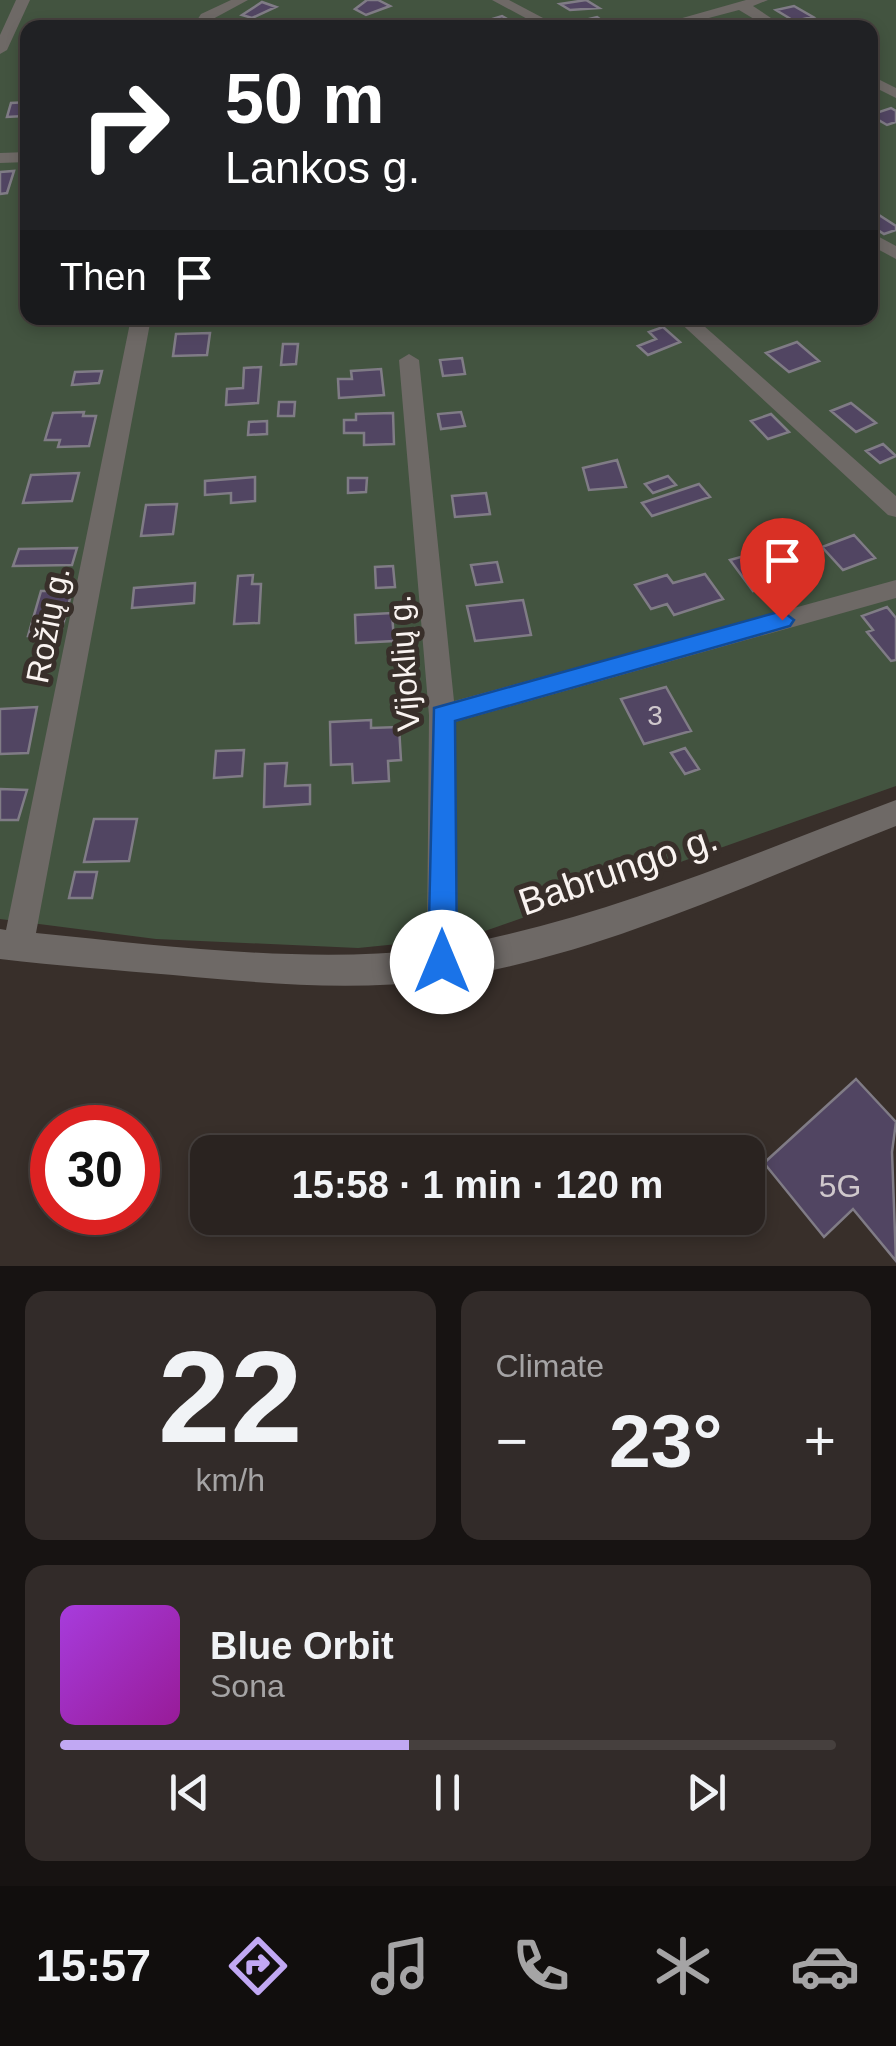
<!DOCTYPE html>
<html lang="en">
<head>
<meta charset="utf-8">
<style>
	:root { --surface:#2a2320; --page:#322b29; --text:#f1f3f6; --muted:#a5a4a5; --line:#46403e; --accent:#c1a8f3 }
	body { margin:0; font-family:Arial,sans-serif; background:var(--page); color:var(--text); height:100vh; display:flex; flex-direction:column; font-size:38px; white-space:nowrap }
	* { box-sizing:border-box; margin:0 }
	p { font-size:32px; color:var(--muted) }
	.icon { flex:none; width:55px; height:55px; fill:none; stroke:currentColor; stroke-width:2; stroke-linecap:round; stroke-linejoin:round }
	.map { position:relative; height:1266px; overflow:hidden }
	.side { display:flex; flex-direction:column; gap:25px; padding:25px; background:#171312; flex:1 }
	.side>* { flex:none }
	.hud { position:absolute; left:20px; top:20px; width:858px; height:305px; border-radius:20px; box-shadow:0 5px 15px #0003,0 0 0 2px var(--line); background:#202124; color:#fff; overflow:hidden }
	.speed { position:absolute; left:30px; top:1105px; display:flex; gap:20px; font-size:50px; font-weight:700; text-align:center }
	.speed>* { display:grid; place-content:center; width:130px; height:130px; border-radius:50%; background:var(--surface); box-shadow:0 5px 15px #0003,0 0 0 2px var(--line); line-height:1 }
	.speed .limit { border:15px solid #d22; background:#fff; color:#111 }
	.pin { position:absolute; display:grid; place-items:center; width:85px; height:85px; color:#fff; margin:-102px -42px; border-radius:50% 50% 50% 0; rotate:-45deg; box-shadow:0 0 10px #0007 }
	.pin .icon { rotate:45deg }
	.me { position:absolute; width:110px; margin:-55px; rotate:0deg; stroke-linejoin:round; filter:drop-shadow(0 0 8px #0008) }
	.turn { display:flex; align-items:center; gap:35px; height:210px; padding:0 40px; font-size:45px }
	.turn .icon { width:130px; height:130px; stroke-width:2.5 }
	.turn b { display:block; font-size:70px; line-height:85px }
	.then { display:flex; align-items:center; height:95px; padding:0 40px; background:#0003; gap:20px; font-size:38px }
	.big { font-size:75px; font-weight:700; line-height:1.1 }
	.side .widget { flex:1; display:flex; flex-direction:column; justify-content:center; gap:15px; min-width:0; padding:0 35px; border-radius:20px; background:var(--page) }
	.side .dial { align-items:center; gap:0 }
	.dial b { font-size:130px; line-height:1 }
	.song { display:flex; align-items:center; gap:30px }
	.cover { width:120px; height:120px; border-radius:15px; background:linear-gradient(135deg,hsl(280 70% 55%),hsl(300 70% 35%)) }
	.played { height:10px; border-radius:5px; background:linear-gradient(90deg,var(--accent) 45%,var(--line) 45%) }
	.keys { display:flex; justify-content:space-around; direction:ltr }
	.heat { display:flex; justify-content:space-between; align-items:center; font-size:55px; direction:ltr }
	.side .tiles { flex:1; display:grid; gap:25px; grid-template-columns:1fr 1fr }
	.widget:last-child { grid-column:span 2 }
	.trip { position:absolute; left:190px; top:1135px; width:575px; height:100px; border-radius:20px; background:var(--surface); box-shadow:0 5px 15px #0003,0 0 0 2px var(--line); font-weight:700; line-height:100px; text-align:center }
	.menu { display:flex; height:160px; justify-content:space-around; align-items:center; background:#110e0d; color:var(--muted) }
	.menu .icon { width:70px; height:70px }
	.menu .active { color:var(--accent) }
	.menu b { font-size:45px; color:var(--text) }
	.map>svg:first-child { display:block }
</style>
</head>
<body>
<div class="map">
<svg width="896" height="1266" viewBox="0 0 896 1266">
	<rect width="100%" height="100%" fill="#382f2a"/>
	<!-- green -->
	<path fill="#435440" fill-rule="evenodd" d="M0,0H896V786L468,937L358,948L156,939L0,919ZM28,28H870V318H28Z"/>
	<!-- building -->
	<path fill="#514562" stroke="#807c86" stroke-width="2.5" d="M367,0H378L390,6L366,15L355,9Z
		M586,0L599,8L570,10L560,4Z
		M262,2L276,7L252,18L242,15Z
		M794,6L813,17L794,21L776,10Z
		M502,16L517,25L476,24Z
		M597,17L609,26L579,28L572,23Z
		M28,102L24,116L7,117L11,103Z
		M891,108L896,111V122L887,125L870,115Z
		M14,171L7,193L0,194V172Z
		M879,215L896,226V230L884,234L870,225V218Z
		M663,327L680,342L648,355L638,346L656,339L649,332Z
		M210,333L207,355L173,356L176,334Z
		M797,342L819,361L789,372L766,353Z
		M283,344H298L296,364L281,365Z
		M462,358L465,374L443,376L440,360Z
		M261,367L258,403L226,405L227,389L243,388L244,368Z
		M381,369L384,395L339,398L338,379H352L351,371Z
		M102,371L99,383L72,385L75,372Z
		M279,402H295L294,416H278Z
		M851,403L876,423L856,432L831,411Z
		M84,412L83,416H96L89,446L58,447L60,440H45L53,413Z
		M461,412L465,426L441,429L438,414Z
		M393,413L394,444L364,445V433H344V420H356V414Z
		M771,414L789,432L768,439L751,421Z
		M267,421V434L248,435L249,422Z
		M883,444L896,456L880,463L866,451Z
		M617,460L626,487L589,490L583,468Z
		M79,473L72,501L23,503L31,475Z
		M668,476L676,485L653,493L645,484Z
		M255,477V501L231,503V493L205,495V481Z
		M348,478H367L366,492L348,493Z
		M699,484L710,497L652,516L642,503Z
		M486,493L490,514L455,517L452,496Z
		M177,504L173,534L141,536L146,505Z
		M854,535L875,558L843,570L822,547Z
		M77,548L72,565L13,566L19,549Z
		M766,550L794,585L768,593L764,588L753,591L730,560Z
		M497,562L502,582L476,585L471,565Z
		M393,566L395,587L376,588L375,567Z
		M705,574L723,599L674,615L667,604L651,609L635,585L667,575L673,583Z
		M253,575L252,584H261L259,623L234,624L238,576Z
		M195,583L194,603L132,608L134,588Z
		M41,591H72L60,636H28Z
		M523,600L531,635L475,641L467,606Z
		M887,607L896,618V660L891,661L867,632L873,630L862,616Z
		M392,613L394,641L356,643L355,615Z
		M666,687L691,731L644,744L621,699Z
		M37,707L28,753L0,754V709Z
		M371,720V728L399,727L401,760L388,761L389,781L353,783L352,764L331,765L330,722Z
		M685,748L699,769L685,774L671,753Z
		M244,750L242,776L214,778L216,751Z
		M287,763L285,786L310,785V804L264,807L265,764Z
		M0,789L27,790L18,820H0Z
		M94,819H137L129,861L84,862Z
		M75,872H97L92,898H69Z
		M856,1079L896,1122L892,1152L896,1261L853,1209L824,1237L764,1163Z"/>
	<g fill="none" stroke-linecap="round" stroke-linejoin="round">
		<!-- minor -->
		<path fill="#6e6966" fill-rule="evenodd" d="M16,0H30L7,50L0,54V35Z
			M231,0H248L211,20L206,28H192L201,14Z
			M492,0H509L562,28H544Z
			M746,0H768L753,6L786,28H769L739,10L671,28H647Z
			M870,75L896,88V98L870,85Z
			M28,152V162L0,163V153Z
			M870,232L896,246V259L870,245Z
			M131,318H151L36,933C165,946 298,963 427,950L429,715L399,360L409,354L419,360L454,701L896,580V598L455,722L458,945C610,916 752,854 896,800V826C747,884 597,957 438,980C349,992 262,983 173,975C116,970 58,966 0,959V929L6,930Z
			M675,318H695L896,496V517L888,515Z"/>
	</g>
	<!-- route -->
	<path fill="#1a73e8" stroke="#114b97" stroke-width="2.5" d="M782,611L794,620L790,626L455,721L457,962L453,972L442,976L432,972L428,962L434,708Z"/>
	<g text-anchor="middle" stroke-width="10" stroke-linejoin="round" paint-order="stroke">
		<!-- number labels -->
		<g font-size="28" fill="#cfc8cc">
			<text x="655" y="725">3</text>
		</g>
		<!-- street labels -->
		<g font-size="32" fill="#f9f3f0" stroke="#382f2a">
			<text transform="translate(48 625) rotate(-79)" y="11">Rožių g.</text>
			<text transform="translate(404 663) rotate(-94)" y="11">Vijoklių g.</text>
		</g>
		<!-- near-number labels -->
		<g font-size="32" fill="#cfc8cc">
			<text x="840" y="1197">5G</text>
		</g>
		<!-- near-street labels -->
		<g font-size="38" fill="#f9f3f0" stroke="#382f2a">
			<text transform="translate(618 870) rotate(-19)" y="13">Babrungo g.</text>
		</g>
	</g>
</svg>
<div class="speed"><div class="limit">30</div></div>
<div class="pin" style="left:782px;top:620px;background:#d93025"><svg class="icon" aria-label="arrive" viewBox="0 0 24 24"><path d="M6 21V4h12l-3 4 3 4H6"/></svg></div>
<svg class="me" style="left:442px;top:962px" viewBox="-20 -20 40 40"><circle r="19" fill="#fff"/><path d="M0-13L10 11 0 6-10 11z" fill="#1a73e8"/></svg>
<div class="trip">15:58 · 1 min · 120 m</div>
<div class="hud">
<div class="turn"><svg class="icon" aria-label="right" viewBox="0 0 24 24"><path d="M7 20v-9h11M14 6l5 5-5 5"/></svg><div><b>50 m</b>Lankos g.</div></div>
<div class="then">Then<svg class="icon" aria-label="arrive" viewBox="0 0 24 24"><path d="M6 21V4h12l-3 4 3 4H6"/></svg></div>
</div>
</div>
<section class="side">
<div class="tiles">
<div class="widget dial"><b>22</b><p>km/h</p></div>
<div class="widget"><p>Climate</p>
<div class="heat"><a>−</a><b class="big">23°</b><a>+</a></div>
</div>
<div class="widget">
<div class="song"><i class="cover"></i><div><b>Blue Orbit</b><p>Sona</p></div></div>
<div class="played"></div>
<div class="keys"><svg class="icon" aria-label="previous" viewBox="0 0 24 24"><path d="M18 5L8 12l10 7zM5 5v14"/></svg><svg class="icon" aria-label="pause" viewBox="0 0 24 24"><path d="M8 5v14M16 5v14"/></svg><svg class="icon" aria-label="next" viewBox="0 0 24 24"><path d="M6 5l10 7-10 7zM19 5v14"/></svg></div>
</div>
</div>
</section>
<nav class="menu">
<b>15:57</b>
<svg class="icon active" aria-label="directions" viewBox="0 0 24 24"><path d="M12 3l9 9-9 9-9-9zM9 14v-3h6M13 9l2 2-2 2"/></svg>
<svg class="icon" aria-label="music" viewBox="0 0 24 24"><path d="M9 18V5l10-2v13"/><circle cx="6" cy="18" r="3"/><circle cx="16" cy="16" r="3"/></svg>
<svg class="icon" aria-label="phone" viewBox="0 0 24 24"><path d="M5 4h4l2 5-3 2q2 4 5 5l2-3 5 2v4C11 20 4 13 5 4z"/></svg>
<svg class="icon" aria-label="climate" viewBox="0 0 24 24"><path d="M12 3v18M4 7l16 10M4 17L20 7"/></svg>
<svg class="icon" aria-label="car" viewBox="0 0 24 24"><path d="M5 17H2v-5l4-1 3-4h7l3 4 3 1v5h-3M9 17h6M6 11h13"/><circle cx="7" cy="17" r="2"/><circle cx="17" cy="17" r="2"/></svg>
</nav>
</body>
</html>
